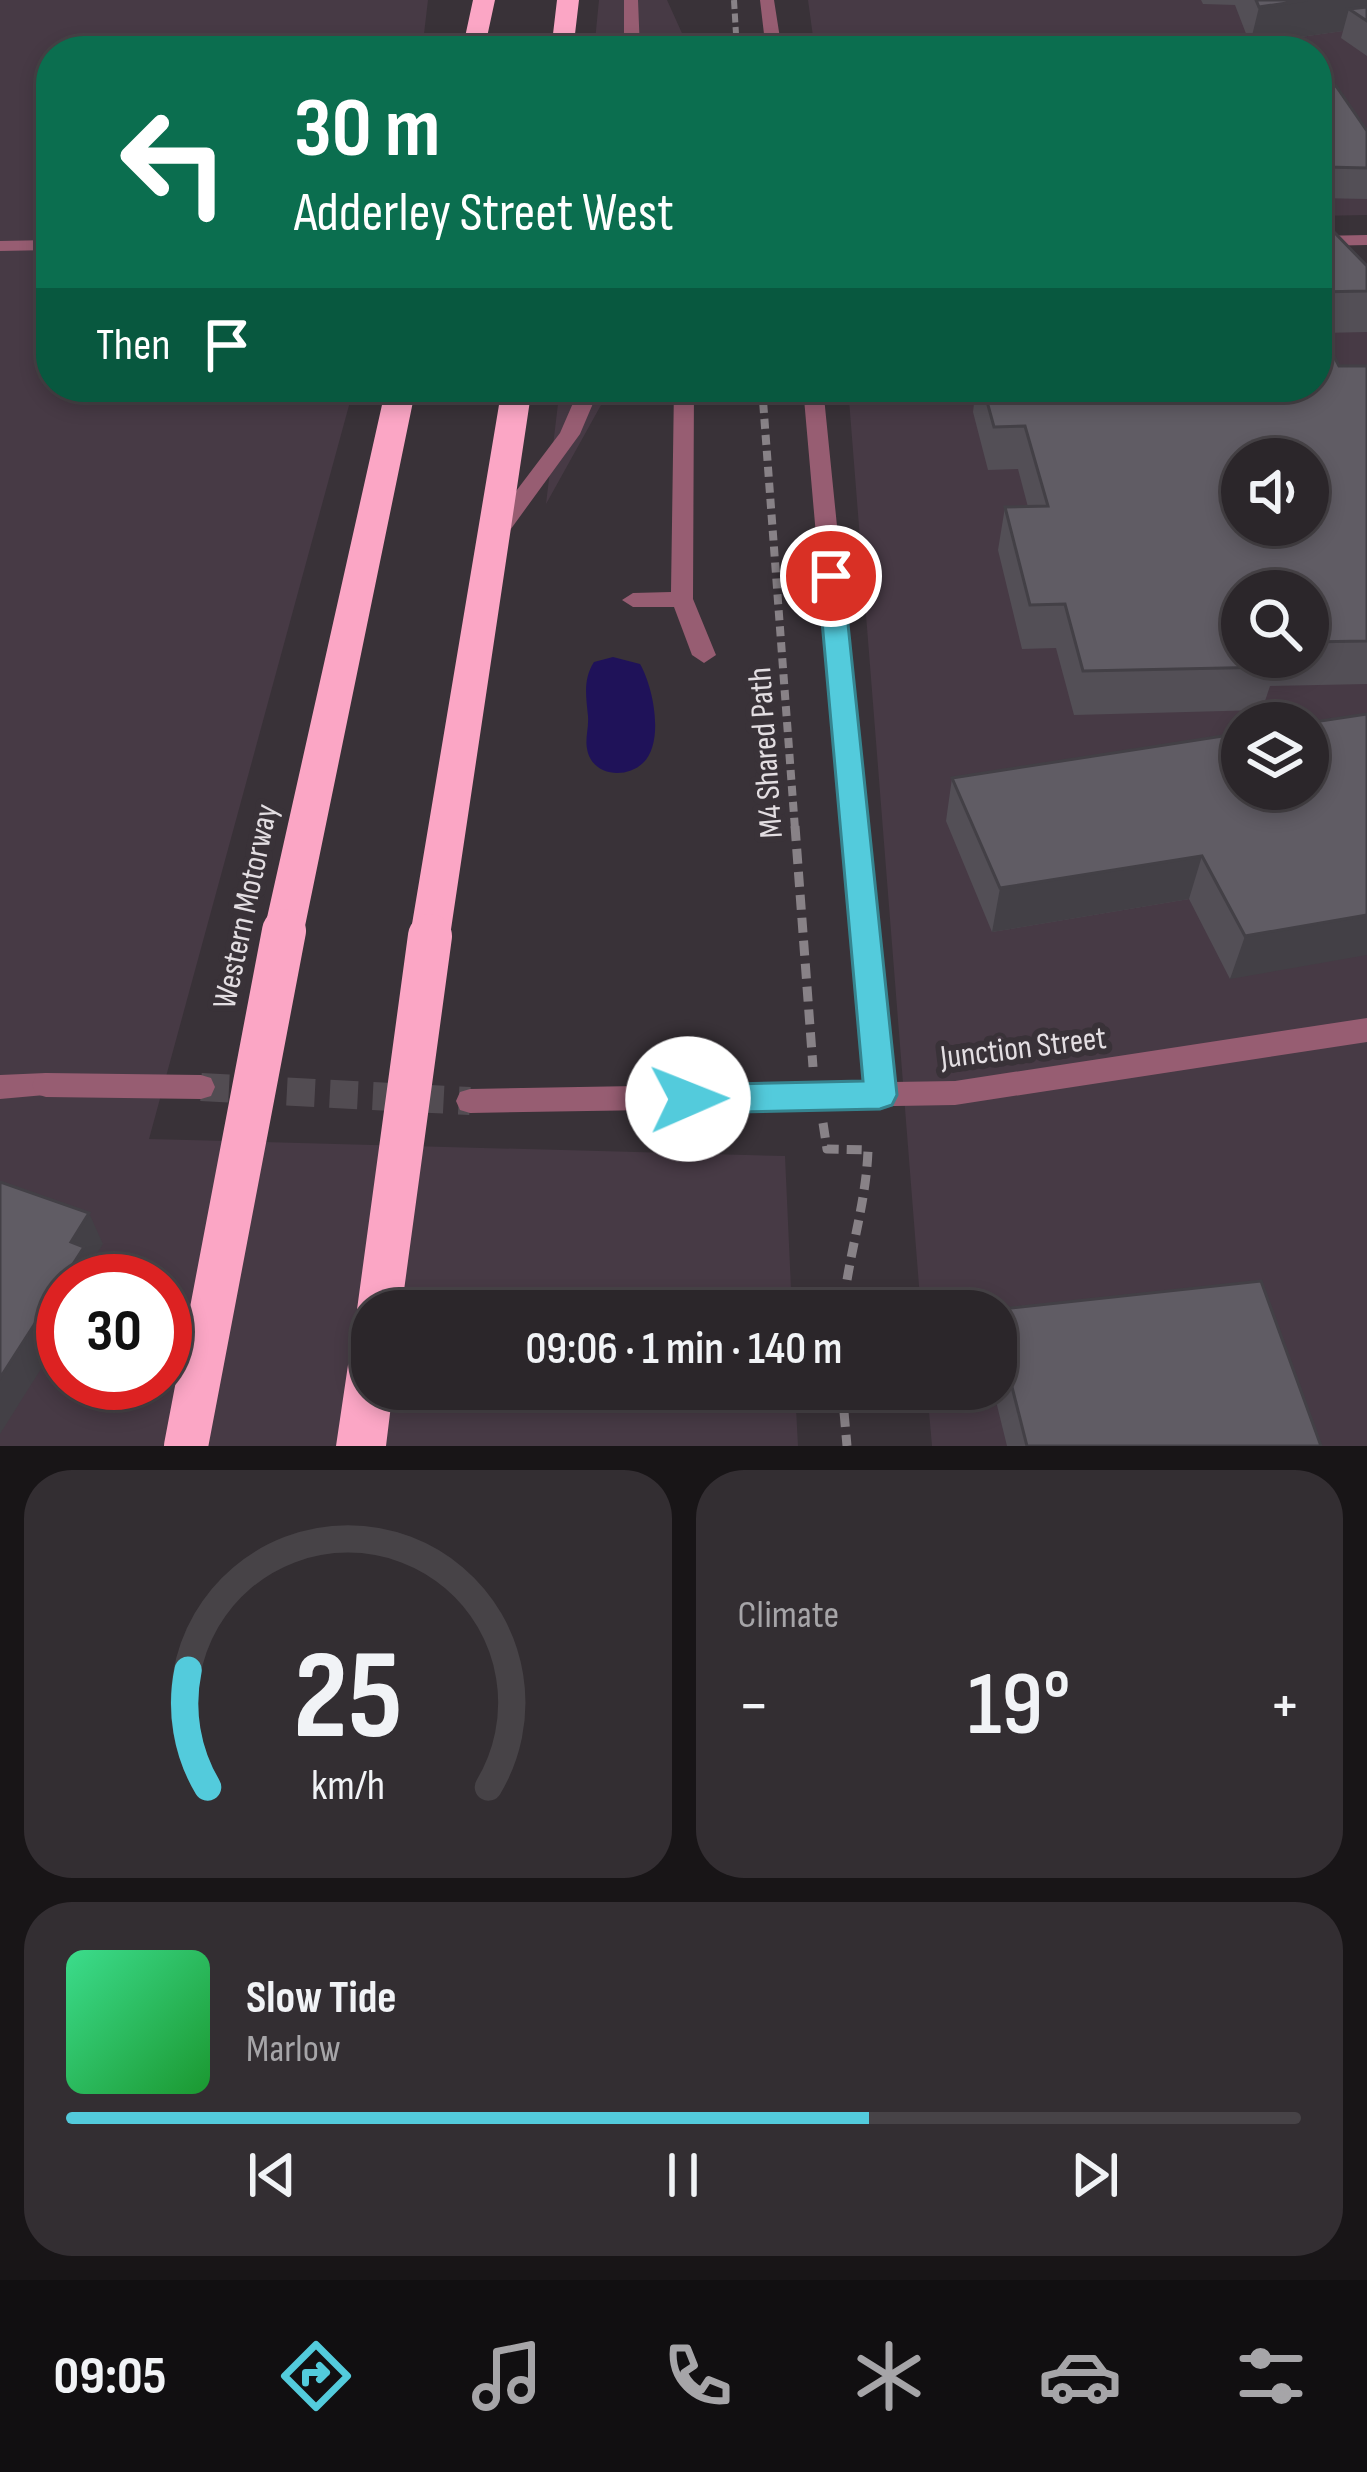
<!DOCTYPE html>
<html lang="en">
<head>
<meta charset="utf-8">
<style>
	:root { --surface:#2b262a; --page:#332e32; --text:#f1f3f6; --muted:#a6a5a8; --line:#474347; --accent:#53cbdc }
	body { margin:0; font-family:"Sofia Sans Condensed",sans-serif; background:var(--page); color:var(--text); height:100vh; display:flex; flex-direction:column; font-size:45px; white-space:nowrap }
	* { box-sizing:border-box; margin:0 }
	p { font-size:39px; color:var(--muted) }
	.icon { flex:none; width:66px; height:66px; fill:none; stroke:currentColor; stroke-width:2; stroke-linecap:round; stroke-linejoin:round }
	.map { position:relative; height:1446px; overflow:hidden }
	.panel { display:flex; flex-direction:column; gap:24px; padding:24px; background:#181517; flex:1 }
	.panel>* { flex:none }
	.hud { position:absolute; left:36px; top:36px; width:1296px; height:366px; border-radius:48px; box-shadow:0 6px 18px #0003,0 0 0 3px var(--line); background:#0b6e4f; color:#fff; overflow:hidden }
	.tools { position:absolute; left:1221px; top:438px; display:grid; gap:24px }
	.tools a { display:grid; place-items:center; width:108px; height:108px; border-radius:50%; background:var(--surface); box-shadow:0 6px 18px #0003,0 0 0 3px var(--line); font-size:60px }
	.speed { position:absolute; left:36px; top:1254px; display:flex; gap:24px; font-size:60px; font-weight:700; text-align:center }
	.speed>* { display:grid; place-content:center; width:156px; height:156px; border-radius:50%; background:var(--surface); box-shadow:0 6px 18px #0003,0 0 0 3px var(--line); line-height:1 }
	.speed .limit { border:18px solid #d22; background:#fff; color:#111 }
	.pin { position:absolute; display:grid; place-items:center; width:102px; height:102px; color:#fff; margin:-51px; border:6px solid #fff; border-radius:50%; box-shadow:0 3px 12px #0007 }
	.me { position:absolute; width:132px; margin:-66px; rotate:89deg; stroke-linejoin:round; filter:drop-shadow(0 0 9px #0008) }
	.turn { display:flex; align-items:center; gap:42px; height:252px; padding:0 60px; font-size:54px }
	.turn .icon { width:156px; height:156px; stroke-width:2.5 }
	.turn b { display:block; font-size:84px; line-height:102px }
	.then { display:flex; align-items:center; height:114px; padding:0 60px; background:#0003; gap:24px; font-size:45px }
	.big { font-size:90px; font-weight:600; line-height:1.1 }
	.panel .widget { flex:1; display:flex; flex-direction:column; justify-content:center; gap:18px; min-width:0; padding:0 42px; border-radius:48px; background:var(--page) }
	.panel .dial { align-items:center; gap:0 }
	.dial svg { height:312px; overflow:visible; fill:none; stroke:var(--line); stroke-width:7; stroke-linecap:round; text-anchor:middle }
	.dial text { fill:var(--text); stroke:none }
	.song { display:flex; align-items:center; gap:36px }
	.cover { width:144px; height:144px; border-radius:18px; background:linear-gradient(135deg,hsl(150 70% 55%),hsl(130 70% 35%)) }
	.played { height:12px; border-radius:6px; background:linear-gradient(90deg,var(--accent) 65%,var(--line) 65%) }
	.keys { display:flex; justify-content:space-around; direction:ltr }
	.heat { display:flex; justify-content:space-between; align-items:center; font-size:66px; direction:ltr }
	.panel .tiles { flex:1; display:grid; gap:24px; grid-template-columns:1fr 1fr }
	.widget:last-child { grid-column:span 2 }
	.trip { position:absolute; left:351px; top:1290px; width:666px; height:120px; border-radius:48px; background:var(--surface); box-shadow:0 6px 18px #0003,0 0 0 3px var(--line); font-weight:600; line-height:120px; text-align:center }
	.tab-bar { display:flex; height:192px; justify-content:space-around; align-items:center; background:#110f11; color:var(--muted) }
	.tab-bar .icon { width:84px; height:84px }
	.tab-bar .active { color:var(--accent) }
	.tab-bar b { font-size:54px; color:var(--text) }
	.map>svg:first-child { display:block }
</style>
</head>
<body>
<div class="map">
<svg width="1367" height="1446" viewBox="0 0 1367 1446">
	<rect width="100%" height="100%" fill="#393238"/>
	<!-- built -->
	<path fill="#473a45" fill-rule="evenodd" d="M0,0H428L422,51H51V387H354L149,1139L785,1156L792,1311H372V1389H795L798,1446H0ZM63,1281H165V1383H63Z
		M599,0H667L690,51H594Z
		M808,0H1367V215L1317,216V51H815Z
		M1317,252L1367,307V1446H932L927,1389H996V1311H921L848,387H1317ZM1242,459H1308V525H1242ZM1242,591H1308V657H1242ZM1242,723H1308V789H1242Z
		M560,387H611L546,504Z"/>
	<!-- water -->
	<path fill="#1f1259" d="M613,657L640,664C653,686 665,742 643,763C626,779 595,776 588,753C584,740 589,730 588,716C586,696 583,679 594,662Z"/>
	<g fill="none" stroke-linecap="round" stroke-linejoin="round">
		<!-- minor-tunnel -->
		<path stroke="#524c52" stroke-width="28" stroke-dasharray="28 15" stroke-linecap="butt" d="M201,1087L470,1101"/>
		<!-- path-far2 -->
		<path stroke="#888287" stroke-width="6" stroke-dasharray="9 4.5" stroke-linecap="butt" d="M734,0L737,51"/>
		<!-- path-far1 -->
		<path stroke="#888287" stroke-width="8" stroke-dasharray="10 6" stroke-linecap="butt" d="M762,387L795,829"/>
		<!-- path -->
		<path stroke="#888287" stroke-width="9" stroke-dasharray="15 8" stroke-linecap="butt" d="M795,826L813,1067
			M823,1123L827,1149L868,1150C866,1206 848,1255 843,1311
			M842,1389L847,1446"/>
		<!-- service -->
		<path fill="#975d72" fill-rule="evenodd" d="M624,0H638L640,51H624Z
			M580,387H600L580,434L505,537H489L486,532L489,527L560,433Z
			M674,387H694L693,599L716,655L704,663L692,655L674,607H633L622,600L633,593L671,592Z
			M46,1073L56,1076L60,1085L56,1094L0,1099V1075Z"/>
		<!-- minor -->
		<path fill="#975d72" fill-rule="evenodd" d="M760,0H774L782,51H766Z
			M1367,235V245L1317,246V236Z
			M51,240V250L0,251V241Z
			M803,387H823L893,1082L955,1081L1367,1018V1042L955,1105L470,1113L460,1110L456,1101L460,1092L470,1089L864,1082Z
			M46,1073L201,1075L211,1078L215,1087L211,1096L201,1099L46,1097L36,1094L32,1085L36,1076Z"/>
		<!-- motorway -->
		<path fill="#fba6c5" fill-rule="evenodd" d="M473,0H495L484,51H462Z
			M557,0H579L573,51H551Z
			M386,387H416L304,931L298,942L284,947L270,942L264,931Z
			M502,387H532L450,936L444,947L430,952L416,947L410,936Z
			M372,1342V1389H393L386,1446H336L348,1365L355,1349Z"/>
		<!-- motorway-bridge -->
		<path stroke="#fba6c5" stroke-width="44" d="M379,1311L430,936
			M186,1446L284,931"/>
	</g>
	<!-- wall -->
	<path fill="#534f56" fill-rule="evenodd" d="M1201,0H1367V56L1341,38L1343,31L1250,44L1235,5L1203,4Z
		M1317,89L1367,131V199L1317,198Z
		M1317,231L1367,266V332L1322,333L1339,366H1367V684L1270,686L1262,710L1074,715L1056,648L1022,649L998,550L1005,507H1028L1018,469L988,470L973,412L976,387H1317ZM1308,591V657H1242Z
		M1367,714L1230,979L1189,899L992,932L946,821L952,778Z
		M996,1311L1321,1446H1007L993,1389H996Z"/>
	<!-- shaded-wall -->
	<path fill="#434046" d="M1307,0H1367V21L1349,9L1343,31L1250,44L1259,7Z
		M1202,856L1189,899L992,932L1000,888Z
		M1367,915V955L1230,979L1245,936Z
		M89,1213L103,1244L91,1263L98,1278L96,1281H63V1334L0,1434V1378L71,1242Z"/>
	<!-- building -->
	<path fill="#605c64" stroke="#434046" stroke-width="3" fill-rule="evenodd" d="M1256,0H1307L1259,7Z
		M1367,7V21L1349,9Z
		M1336,86L1367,131V168L1326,167L1317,158V155L1332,154L1317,135V89Z
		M1317,231H1333L1367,266V291L1317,292Z
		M1320,329L1339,366H1367V641L1308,642V591H1242V657H1272L1276,667L1083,671L1065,604L1030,605L1005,507L1048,506L1025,426L994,427L983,387H1317V330ZM1242,459H1308V525H1242Z
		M1367,714V915L1245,936L1202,856L1000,888L952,778L1242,733V789H1308L1307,723Z
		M0,1182L89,1213L71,1242L84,1247L0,1378Z
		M1261,1281L1321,1446H1027L996,1324V1311L992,1310Z"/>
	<!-- route -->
	<path fill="#53cbdc" stroke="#36848f" stroke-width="3" d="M831,568L843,576L897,1095L892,1105L880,1109L688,1113L677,1108L672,1099L677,1089L688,1085L863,1081L818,576Z"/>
	<g text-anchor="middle" stroke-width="12" stroke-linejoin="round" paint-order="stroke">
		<!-- street labels -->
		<g font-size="33" fill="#e3dee2" stroke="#393238">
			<text transform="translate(764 753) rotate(-94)" y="12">M4 Shared Path</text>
			<text transform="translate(244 906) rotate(-78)" y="12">Western Motorway</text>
			<text transform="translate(1023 1046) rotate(-7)" y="12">Junction Street</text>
		</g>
	</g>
</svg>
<div class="tools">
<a><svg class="icon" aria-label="sound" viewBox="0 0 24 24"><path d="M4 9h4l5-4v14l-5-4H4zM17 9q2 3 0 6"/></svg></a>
<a><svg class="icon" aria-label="search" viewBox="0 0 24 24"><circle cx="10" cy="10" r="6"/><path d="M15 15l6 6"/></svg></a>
<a><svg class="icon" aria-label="layers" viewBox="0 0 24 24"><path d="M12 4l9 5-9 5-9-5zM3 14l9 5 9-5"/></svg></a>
</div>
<div class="speed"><div class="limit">30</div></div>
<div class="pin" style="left:831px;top:576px;background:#d93025"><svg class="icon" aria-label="arrive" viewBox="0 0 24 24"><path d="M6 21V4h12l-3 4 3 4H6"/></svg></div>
<svg class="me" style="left:688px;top:1099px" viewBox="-20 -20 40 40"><circle r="19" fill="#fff"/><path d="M0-13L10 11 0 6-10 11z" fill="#53cbdc"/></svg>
<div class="trip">09:06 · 1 min · 140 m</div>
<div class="hud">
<div class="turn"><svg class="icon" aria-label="left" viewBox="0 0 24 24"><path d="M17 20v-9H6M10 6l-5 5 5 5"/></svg><div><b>30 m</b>Adderley Street West</div></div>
<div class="then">Then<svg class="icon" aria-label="arrive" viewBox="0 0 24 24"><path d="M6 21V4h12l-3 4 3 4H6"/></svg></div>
</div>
</div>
<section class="panel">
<div class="tiles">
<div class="widget dial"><svg viewBox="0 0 100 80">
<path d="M14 69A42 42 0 1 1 86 69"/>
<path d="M14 69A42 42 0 0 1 9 39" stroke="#53cbdc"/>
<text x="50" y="56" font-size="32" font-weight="700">25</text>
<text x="50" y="72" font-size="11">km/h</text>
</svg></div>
<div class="widget"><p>Climate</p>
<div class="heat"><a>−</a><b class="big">19°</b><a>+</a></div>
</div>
<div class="widget">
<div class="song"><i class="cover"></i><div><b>Slow Tide</b><p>Marlow</p></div></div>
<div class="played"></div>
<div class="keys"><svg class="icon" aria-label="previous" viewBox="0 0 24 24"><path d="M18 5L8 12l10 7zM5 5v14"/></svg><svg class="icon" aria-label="pause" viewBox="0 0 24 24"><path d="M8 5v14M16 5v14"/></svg><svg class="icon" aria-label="next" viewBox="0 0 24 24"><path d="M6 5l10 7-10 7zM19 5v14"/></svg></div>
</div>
</div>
</section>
<nav class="tab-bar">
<b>09:05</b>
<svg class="icon active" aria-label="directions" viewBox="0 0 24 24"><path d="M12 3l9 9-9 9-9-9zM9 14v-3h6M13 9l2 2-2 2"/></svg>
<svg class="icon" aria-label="music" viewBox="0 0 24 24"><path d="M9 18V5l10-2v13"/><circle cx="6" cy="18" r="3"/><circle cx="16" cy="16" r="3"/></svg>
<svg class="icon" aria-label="phone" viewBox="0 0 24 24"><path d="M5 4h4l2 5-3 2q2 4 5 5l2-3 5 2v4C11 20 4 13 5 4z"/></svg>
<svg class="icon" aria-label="climate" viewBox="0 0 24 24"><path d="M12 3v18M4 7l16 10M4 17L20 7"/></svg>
<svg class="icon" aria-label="car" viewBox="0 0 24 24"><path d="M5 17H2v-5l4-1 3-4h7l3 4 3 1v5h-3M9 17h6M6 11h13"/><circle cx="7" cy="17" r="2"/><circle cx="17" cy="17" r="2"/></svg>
<svg class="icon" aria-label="filters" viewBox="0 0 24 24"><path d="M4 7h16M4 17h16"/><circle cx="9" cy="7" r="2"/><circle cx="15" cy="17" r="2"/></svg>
</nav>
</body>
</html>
